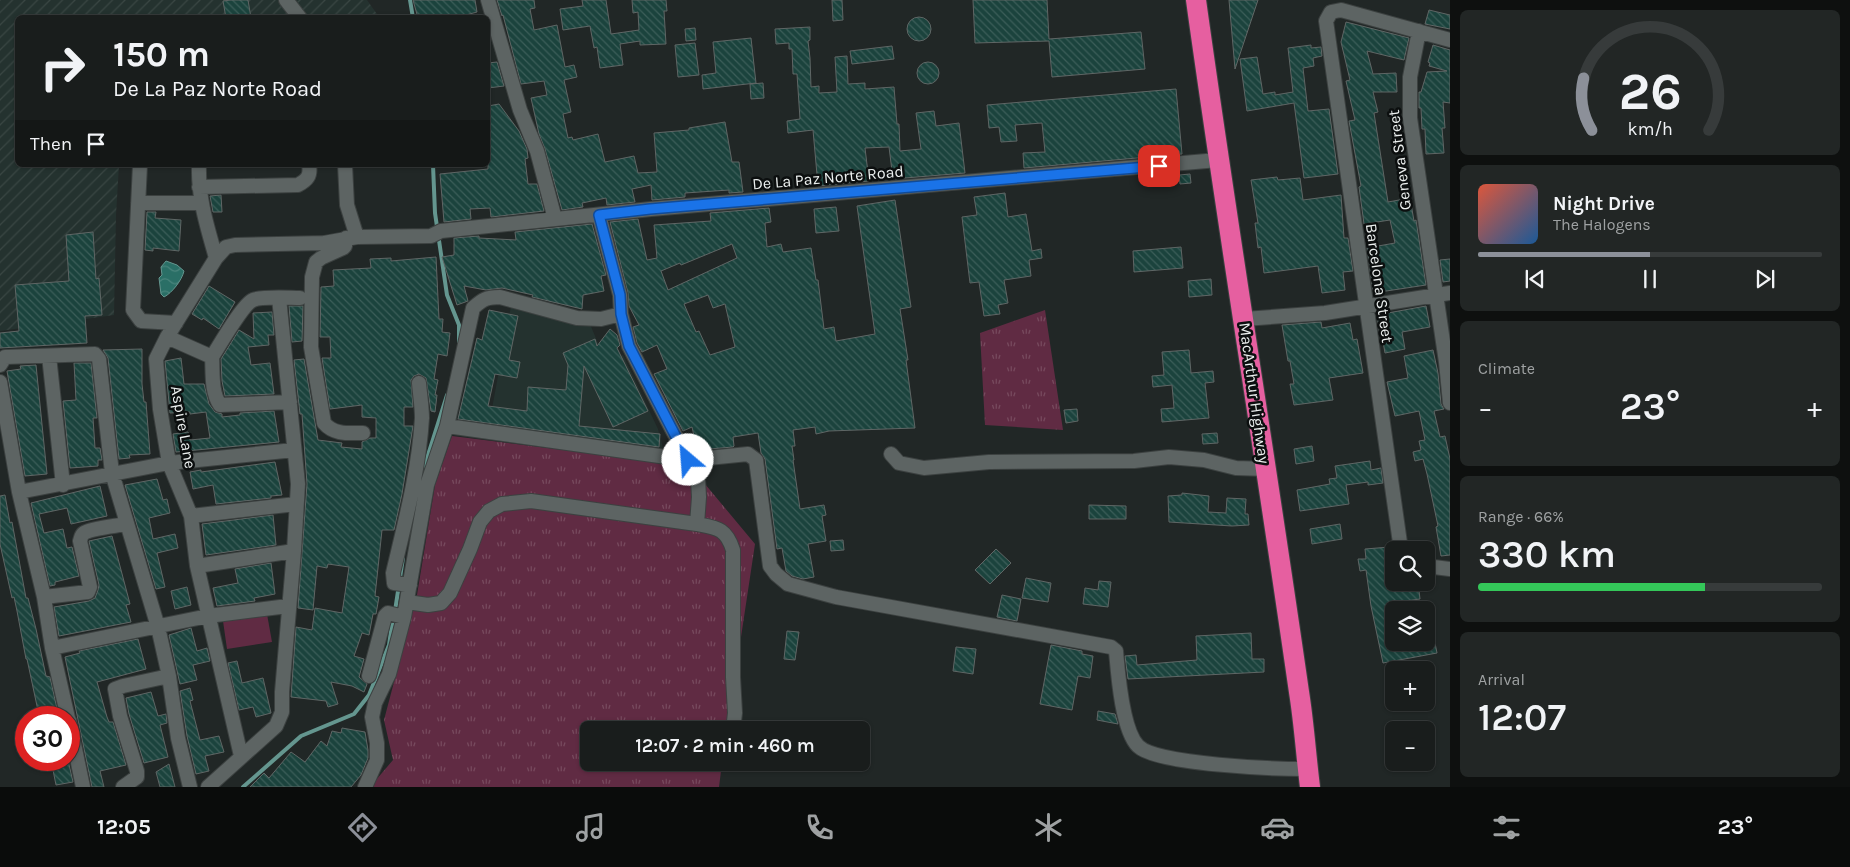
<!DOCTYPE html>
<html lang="en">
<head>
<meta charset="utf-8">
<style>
	:root { --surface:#191d1c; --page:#222625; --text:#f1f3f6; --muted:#9fa2a3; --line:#373b3b; --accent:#8c9099 }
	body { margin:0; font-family:Karla,sans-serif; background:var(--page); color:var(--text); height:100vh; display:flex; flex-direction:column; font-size:19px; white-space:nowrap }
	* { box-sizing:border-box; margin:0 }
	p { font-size:16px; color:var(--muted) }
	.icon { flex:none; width:28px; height:28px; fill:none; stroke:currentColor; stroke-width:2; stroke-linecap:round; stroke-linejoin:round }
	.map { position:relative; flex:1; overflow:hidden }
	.side { display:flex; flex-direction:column; gap:10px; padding:10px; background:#0e100f; width:400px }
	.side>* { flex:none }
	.hud { position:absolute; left:15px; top:15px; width:475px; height:152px; border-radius:8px; box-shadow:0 1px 4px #0004,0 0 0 1px var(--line); background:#191d1c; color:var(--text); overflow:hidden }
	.tools { position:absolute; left:1385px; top:541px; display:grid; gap:10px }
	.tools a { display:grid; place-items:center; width:50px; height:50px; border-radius:8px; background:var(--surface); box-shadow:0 1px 4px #0004,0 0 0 1px var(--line); font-size:25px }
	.speed { position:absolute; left:15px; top:706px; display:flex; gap:10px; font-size:25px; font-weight:700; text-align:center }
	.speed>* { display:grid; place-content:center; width:65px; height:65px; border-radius:50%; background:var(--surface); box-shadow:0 1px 4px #0004,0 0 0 1px var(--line); line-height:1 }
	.speed .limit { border:8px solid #d22; background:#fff; color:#111 }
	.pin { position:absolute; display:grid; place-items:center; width:42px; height:42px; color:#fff; margin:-21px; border-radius:10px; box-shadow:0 2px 8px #0006 }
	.me { position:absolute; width:55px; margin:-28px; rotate:333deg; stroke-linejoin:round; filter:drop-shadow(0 0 4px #0008) }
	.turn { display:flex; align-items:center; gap:18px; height:105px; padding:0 15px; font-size:22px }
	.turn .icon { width:65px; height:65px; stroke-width:2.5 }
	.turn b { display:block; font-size:35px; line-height:42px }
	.then { display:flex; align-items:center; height:48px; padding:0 15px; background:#0003; gap:10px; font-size:19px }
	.big { font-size:38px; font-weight:600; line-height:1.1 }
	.side .widget { flex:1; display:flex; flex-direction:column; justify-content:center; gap:8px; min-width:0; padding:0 18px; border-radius:8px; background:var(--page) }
	.side .dial { align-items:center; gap:0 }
	.dial svg { height:130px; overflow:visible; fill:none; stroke:var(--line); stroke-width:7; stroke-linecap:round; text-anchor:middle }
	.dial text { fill:var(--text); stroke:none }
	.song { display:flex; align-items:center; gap:15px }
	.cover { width:60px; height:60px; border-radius:8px; background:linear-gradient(135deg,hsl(10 70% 55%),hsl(210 70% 35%)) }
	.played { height:5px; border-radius:2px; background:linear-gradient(90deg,var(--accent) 50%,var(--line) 50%) }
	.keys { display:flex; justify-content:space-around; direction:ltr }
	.heat { display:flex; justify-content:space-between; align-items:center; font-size:28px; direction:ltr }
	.charge { height:8px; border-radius:4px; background:linear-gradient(90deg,#34c759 66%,var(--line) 0) }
	.trip { position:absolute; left:580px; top:721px; width:290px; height:50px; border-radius:8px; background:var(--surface); box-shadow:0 1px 4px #0004,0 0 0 1px var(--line); font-weight:600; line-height:50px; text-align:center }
	.tabs { display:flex; height:80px; justify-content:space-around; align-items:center; background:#0a0c0b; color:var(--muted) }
	.tabs .icon { width:35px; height:35px }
	.tabs .on { color:var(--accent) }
	.tabs b { font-size:22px; color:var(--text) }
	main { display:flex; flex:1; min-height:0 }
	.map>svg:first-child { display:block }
</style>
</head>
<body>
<main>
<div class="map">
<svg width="1450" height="787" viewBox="0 0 1450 787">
	<defs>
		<pattern id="industrial-furrows" width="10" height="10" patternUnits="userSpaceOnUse" patternTransform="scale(1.25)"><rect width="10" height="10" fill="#24322f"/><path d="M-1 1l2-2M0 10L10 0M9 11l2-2" fill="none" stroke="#394643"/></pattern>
		<pattern id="grass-tufts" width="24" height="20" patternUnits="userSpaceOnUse" patternTransform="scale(1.25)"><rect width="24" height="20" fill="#602b43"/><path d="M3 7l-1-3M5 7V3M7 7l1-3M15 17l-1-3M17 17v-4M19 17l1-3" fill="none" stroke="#774a5e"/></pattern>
		<pattern id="water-waves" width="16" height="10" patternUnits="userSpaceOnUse" patternTransform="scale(1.25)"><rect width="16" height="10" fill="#2a6f66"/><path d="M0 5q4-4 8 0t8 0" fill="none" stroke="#49847c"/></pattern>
		<pattern id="building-back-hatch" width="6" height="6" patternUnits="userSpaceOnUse" patternTransform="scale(1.25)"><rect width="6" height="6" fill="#1b433d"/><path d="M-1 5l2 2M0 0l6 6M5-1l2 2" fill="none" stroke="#3c5e59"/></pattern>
	</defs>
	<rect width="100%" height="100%" fill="#212726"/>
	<!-- built -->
	<path fill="#24322f" d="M511,306L590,324L605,360L623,355L658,429L665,455L488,430Z"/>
	<!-- industrial -->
	<path fill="url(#industrial-furrows)" d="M0,0H367L379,17L18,18V165H119L116,215L114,315L0,331Z"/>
	<!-- grass -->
	<path fill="url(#grass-tufts)" d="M1045,310L1063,430L985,425L980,333Z
		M452,436L690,466L755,544L727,730H589V762L722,763L719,787H370L393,760L384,720L417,595L435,485Z"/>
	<!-- pitch -->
	<path fill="#602b43" d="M267,614L272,642L227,649L223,621Z"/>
	<!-- water -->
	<path fill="url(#water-waves)" stroke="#64968f" d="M166,261L177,265L184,271C182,280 172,293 164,297L161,294L159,278L162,275L161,267Z"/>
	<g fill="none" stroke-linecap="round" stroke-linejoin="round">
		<!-- stream -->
		<path stroke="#64968f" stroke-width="4" d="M410,0L413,18
			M433,165L435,213L447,295L459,325V344
			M422,474L447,395
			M395,611L403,558
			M243,787L301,736L354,714L369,695L389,645L393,618"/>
	</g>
	<!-- building -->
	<path fill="url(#building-back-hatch)" stroke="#5f6665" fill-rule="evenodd" d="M231,0H248L251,18H226L223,1Z
		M413,0H475L477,12L455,18H451V15L441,18H418Z
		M497,0H534L535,8L530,9L534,30L557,25L565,67L574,65L577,77L564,80L571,112L563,114L568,138L572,137L573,140L598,134L605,162L634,156L638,173L657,172L654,133L689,130V128L725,122L732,162H739L743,192L729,193V190L685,193V197L652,200L651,185L632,189L635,202L607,205L606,198L582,203L583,207L562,210L545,149L539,134L531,98L547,95L544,81L521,84L503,15L502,16Z
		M582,0H606L611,34L639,30L638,12L633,13L632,0H666L667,11H664L666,44L640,45V41L620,44L623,65L600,68L597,47L594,48L590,26L563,30L560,9L583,6Z
		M832,0H842L843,20L833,21Z
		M973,0H1047L1049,39L1141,32L1145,69L1052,77L1049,41L975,43Z
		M1229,0H1258L1235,69Z
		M1429,10L1450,15V29L1425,24Z
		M907 29a12 12 0 1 1 24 0a12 12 0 1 1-24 0Z
		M1346,22L1409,38L1404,60L1367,51L1373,74L1396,73L1397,92H1373L1378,112L1374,113L1388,202L1410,198L1414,221L1416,220L1426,285L1373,293L1367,248L1395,243L1390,220L1364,224L1359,187L1361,186L1349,121L1355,120L1346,81L1350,80L1341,42Z
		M810,27V40L808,41L810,58L811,87L819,86V93L837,92L835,57L847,56L848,84L865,83V89L894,87L897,124H899L900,151L921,149L916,113L934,111L936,126L959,123L965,173L893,179L889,147L865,148L869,181L818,186L813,130L788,133L787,121L800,119L797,74H793L792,49H789V43L776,44L775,29Z
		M695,28L696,40L686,41L685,29Z
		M751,38L756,83L703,89L702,75L716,73L713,42Z
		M695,43L699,75L678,77L675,45Z
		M1311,45V48L1321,47L1322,56L1313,58L1314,66L1303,68L1308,111L1329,109L1338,174L1304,178L1294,103L1247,111L1240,59L1257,57L1263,94L1275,92V95L1293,92L1288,48Z
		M1433,45L1450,50V103L1443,102L1445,128H1442L1444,153L1426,154L1425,129H1422L1421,108H1419V92H1421L1427,72L1447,71L1429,66L1430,63L1428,62Z
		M892,46L894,59L852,64L850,51Z
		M917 73a11 11 0 1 1 22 0a11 11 0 1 1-22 0Z
		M497,62L504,86L488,88V63Z
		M763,83L764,98L751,99L750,84Z
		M1176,89L1182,154L1024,168L1023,153L1045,152L1042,123L1015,125L1017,141L1001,142L999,127L989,128L987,105Z
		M499,104L519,131L527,149L528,158L525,159L528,184H537L544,211L491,217L490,208L470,209L471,219L444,222L440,174L488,169V106Z
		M1190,174L1191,183L1180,184L1179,175Z
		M1277,177L1278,180L1300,178L1303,200L1341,195L1344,238H1348L1353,271L1343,272L1345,290L1322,293L1318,266L1264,273L1261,247L1258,248L1255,223H1258L1251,180Z
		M1005,193L1008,217L1026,214L1032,251L1041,249L1042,258L1029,260L1031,276L1004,280L1008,303L998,305L1000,314L984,316L979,282L970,283L962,217L977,215L974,197Z
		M221,195L222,212H213L210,196Z
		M895,200L911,307L900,309L908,360H906L915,428L829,431L816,434L815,427L793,430L795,446H792L794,460H793L800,509L824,505L826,515L822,516L826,541L808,544L814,577L803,579L792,576L786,571L782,548L777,549L765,459L761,453L758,433L733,437L734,446L733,447L697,450L692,427L683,431L654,374L667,369L657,345L642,352L637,343L633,327L639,325L629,306L628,293L610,222L638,219L647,260L657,258L654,225L711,221L710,213L769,208L771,222L765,223L767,247L781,244L783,252L811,248L816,280H818L824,329L834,327L836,341L875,334L857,206ZM732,244L737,258L668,290L661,271L680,263L681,265ZM708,295L713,308L725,304L735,347L710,355L699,331L696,332L684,304Z
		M836,207L839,231L816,233L814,209Z
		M147,212H156L155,218L181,220L179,251L153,248V251L145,250Z
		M592,224L606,275L601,276L604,291L583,295L582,309L532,297L533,295L502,288L486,290L464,286L468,301L457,305L442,257L454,255V238L479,236V238L516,240L515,232Z
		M93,232L96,279L99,278L102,315L85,316L87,343L0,348V333L19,331L15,285L69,281L66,235Z
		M1181,247L1183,268L1134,272L1133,251Z
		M436,257L439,319H443L442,332L450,333L447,356L438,354L434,379L438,380L435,395H437L435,412L431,411L426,378L419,374L414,376L411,380L413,407H404V426H413L402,494L394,530H382L375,596L379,597L376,614H373L369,635L362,633L354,656L364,659L359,677L367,684L364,692L352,686L331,682L338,704L328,707L326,701L291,697L296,627L312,630L315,608L342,613L349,567L328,564L327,568L317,566L313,610L298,608L307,484L302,414H300L294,360L304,359L318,440L342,443L341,447L362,449V442L370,438H376V418L362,417V405L330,409L322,358H331L330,337H320L321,287L334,286L333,270L371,268L370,259L391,258V261Z
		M1450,259V281L1443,282L1440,260Z
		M1211,279L1212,295L1189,297L1188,281Z
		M209,286L235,302L219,329L203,318L202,320L192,314Z
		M289,306H303L302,341L292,342Z
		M1426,306L1430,327L1402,332L1405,349L1385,353L1382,336H1380L1377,315Z
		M489,310L518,316L509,360L520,362L517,378L495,374L488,406L527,411L528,387L566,390L568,365L563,353L595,339L597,346L610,329L617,335L620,345L617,348L648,411L613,427L584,366L579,426L660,434L659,447L458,419L477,338L482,340Z
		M272,312L274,335H268L269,345L248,347L251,365L270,363L274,394L225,396L222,381L221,359L239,330L254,339L253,313Z
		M1321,322L1322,328L1350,323L1353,340L1357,339L1363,373L1329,378L1333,400L1294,405L1290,384H1294L1290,361H1288L1282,325Z
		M142,349V384L144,402H146L150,454L129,455L130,458L119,459L108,358L103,350Z
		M1189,350L1191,373L1213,371L1214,382L1205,383L1209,418L1162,422L1161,409L1174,408L1172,385L1153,387L1152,376L1164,375L1162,352Z
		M1433,350L1438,373L1441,404L1444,409L1434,411L1440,437L1445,436L1450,459V555L1441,556L1436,527L1438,526L1427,474L1423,459L1415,461L1413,452L1421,450L1419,441L1425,440L1419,411L1395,416L1387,382L1408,378L1404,356Z
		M181,358L184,384H204L209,404L215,412L222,414V417L240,415V413L274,411L279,442L176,452L173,434L188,432L190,440L210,438L206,412L190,414V412L170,413L165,361Z
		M74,363H91L97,418H93L95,448H100L102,460H98V466L70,468L63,401L76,400Z
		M36,365L47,474L25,476L7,371L21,369L20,366Z
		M1077,409L1078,421L1066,423L1064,410Z
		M1217,433L1218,443L1203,444L1202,434Z
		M1312,446L1314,461L1296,464L1294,449Z
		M1370,461L1371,470L1381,468L1383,483L1368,485V482L1346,485L1349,504L1300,511L1297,490L1330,484L1329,479L1337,478L1335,466Z
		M275,462L282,495L271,496V498L216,504L213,485L193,489L190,472L201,470V472Z
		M157,479L163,500L167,499L170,513L149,518L153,539L175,534L178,548L157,553L165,587L156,589L125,485Z
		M100,486L107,516L71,524L67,508L39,514L44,533L63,529L67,548L72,547L79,576L55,582V585L50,586L31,503Z
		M1182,493L1209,496L1208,512L1226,513L1227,498L1246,499L1245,514H1248L1249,525L1232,526L1169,522L1168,496L1182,495Z
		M5,495L10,523L12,522L26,598H28L36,629L46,676L50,677L59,718H40L37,706L27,659H26L17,611L14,597L12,598L0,544V496Z
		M1089,505L1126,506V519H1089Z
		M273,515L276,545L206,555L202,524Z
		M1340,524L1342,539L1312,544L1310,529Z
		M112,536L130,604L126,605L131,622L59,636L54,607L89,601L95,598L98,590L99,585L89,541Z
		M843,540L844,550L831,551L830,541Z
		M1390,547L1394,582H1418L1420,599L1390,603L1394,625V642H1426V624L1431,623L1437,653L1383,663L1371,606L1366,570L1360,571L1358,559H1366L1365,549Z
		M996,549L1011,563L990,584L975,570Z
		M271,563L275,594L254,598L255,601L217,606L213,588L238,583L235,569Z
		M1026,578L1051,583L1048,602L1022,598Z
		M1099,581L1111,582L1108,607L1083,604L1085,588L1098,590Z
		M187,587L191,605L175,609L171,591Z
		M1002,595L1021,599L1017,621L997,617Z
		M191,628L197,651L207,648L210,661L193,665L197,680L180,684L169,635Z
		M787,631L799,632L795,660L784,659Z
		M1251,633L1252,659H1264V672L1128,679L1125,656L1136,655L1137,665L1197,660L1196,636Z
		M138,639L146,669L97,682L107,717L109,722H113L126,765L100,771L104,787H92L65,657L80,653L79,651Z
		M1051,645L1082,651V654L1093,656L1090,678L1078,676L1072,710L1040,704Z
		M956,647L976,649L973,674L953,671Z
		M237,661L242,683L263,678L271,713L256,717L253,707L239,710L228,663Z
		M190,688L193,700L190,701L200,740L219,736L224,752L205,756L209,771L196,774L187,736L180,691Z
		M151,692L158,716L166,714L167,723L160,725L168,757L144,763L129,714L126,698Z
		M1098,711L1115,714L1118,724L1097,720Z
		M342,728L365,732L368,750V758L361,775L351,787H250L264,773L269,778L291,752L305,762L321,741L327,746L332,731L341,733Z
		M51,760H68L73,782L56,785Z
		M169,764L175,787H160L156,772Z"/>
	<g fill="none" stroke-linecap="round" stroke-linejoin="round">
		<!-- minor casing -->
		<g stroke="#3c4140" stroke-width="16">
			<path id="minor" d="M286,0L300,18
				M488,0L520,110L537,151L555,219
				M1419,31L1410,77V118L1446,362L1450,403
				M140,165L133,310L141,321L176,323
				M199,165C198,199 207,226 216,258
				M345,165L347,205L357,237L431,236L441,231L651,209L1218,160
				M199,187L298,185C307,180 311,176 309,165
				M138,203H201
				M599,215L620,295L621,314L629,346L688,460L696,468L698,479L699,497L697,524C717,528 726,528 733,550V677L735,713L733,730
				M346,238L345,246L343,248L321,258L316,262L312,277L311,347L324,423C334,435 349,433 363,433
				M1244,319L1325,313L1450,293
				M167,337L212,357C213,373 211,392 220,405L290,402
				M49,356L63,485
				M212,357C219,346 243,304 253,300C261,296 290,298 300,298
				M0,365L5,357L95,354L99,359L112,473L158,627L169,676L123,686L115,689L120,716L137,771V777L123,787
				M0,382L19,492L44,597L52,648L68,718
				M447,426L688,460L748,454L756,460L770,566L776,574L788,584L836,597L1111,647L1116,651C1118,674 1122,730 1138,746C1157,765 1278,769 1307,769
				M891,454L899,463L924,468L989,462L1134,461L1169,457L1204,460L1236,468L1266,469
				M19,492L169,463L294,450
				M191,516L296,504
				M1401,550L1326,21L1331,12L1341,10L1450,40
				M197,566L294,551
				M1426,566L1450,569
				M410,585L394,583L393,573C405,522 419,470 422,418C422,407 420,395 419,383
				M44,597L88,592L90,587L80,541C81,538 81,535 84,533C92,528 116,526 126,524
				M407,602L428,605L441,603L450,593L470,549L480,522L489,511L502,504L531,501L697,524
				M52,648L208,616L288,606
				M169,676L178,738L190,787
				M369,676L385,616L388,613L404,617
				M69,720L83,787
				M241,756L197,566L191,516L169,463L160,409L156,359L167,337L216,258L226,247L235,245L324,243L357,237
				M208,787L276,726L282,712V692L294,551L298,484L279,298
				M365,787L377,760V743L372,717L375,703L389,674L404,617L427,485L447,426L473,308C483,299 487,297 500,297L577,318L601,319L621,314"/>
		</g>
		<!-- highway casing -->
		<g stroke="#3c4140" stroke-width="22">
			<path id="highway" d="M1196,0C1228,231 1266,461 1299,692C1304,723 1306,755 1310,787"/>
		</g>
		<!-- minor -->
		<use href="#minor" stroke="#5d6463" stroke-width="14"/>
		<!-- highway -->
		<use href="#highway" stroke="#e65fa0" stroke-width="20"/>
	</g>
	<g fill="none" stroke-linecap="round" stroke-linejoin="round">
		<!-- route casing -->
		<g stroke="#114b97" stroke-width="12">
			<path id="route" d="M688,460L629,346L621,314L620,295L599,215L650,209L1159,166"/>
		</g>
		<!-- route -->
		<use href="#route" stroke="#1a73e8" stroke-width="9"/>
	</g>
	<g text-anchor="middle" stroke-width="5" stroke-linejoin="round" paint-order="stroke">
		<!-- street labels -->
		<g font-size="16" fill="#ecf0ef" stroke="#0c0f0f">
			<text transform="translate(1399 160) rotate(-97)" y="6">Geneva Street</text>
			<text transform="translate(828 177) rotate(-5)" y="6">De La Paz Norte Road</text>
			<text transform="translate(1380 283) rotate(82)" y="6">Barcelona Street</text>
			<text transform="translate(1255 393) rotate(82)" y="6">MacArthur Highway</text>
			<text transform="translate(184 427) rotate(80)" y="6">Aspire Lane</text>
		</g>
	</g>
</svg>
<div class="tools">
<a><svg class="icon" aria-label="search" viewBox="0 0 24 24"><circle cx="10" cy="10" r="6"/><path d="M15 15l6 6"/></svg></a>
<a><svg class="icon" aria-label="layers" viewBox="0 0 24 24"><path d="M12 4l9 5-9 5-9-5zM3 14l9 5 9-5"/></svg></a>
<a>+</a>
<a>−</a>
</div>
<div class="speed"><div class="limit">30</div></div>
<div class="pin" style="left:1159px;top:166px;background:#d93025"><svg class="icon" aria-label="arrive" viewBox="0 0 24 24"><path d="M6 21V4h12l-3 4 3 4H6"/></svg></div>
<svg class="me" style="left:688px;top:460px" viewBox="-20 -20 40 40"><circle r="19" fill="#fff"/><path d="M0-13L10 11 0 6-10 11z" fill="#1a73e8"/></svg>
<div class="trip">12:07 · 2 min · 460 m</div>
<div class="hud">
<div class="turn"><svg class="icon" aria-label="right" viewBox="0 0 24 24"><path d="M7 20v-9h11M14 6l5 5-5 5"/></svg><div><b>150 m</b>De La Paz Norte Road</div></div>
<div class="then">Then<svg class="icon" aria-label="arrive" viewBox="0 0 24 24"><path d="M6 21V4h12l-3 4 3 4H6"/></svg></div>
</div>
</div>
<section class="side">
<div class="widget dial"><svg viewBox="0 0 100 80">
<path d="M14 69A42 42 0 1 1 86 69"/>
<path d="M14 69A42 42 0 0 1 9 37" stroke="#8c9099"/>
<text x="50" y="56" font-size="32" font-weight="700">26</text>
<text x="50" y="72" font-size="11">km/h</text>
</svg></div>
<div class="widget">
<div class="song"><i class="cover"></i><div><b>Night Drive</b><p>The Halogens</p></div></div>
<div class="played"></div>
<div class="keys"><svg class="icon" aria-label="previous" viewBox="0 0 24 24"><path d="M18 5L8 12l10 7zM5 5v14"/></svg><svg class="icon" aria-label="pause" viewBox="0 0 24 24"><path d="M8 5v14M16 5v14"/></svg><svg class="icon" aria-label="next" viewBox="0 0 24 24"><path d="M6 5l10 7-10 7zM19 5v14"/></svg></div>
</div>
<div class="widget"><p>Climate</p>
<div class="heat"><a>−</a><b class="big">23°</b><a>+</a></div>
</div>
<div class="widget"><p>Range · 66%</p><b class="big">330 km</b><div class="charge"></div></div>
<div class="widget"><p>Arrival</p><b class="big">12:07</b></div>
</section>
</main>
<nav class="tabs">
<b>12:05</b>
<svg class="icon on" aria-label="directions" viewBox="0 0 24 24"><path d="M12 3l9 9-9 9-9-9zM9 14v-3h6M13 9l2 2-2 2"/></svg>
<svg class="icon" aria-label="music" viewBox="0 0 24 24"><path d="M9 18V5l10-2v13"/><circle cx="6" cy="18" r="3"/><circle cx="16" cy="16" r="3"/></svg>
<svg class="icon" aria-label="phone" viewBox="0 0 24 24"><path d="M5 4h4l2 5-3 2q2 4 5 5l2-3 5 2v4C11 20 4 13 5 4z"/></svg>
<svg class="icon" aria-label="climate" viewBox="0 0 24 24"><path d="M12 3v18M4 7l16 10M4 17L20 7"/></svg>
<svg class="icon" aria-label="car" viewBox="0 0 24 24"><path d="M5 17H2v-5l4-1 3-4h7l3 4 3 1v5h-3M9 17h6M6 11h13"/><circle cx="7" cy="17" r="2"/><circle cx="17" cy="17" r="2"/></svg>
<svg class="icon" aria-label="filters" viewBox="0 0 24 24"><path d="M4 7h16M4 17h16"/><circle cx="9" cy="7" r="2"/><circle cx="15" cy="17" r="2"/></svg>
<b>23°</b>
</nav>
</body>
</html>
